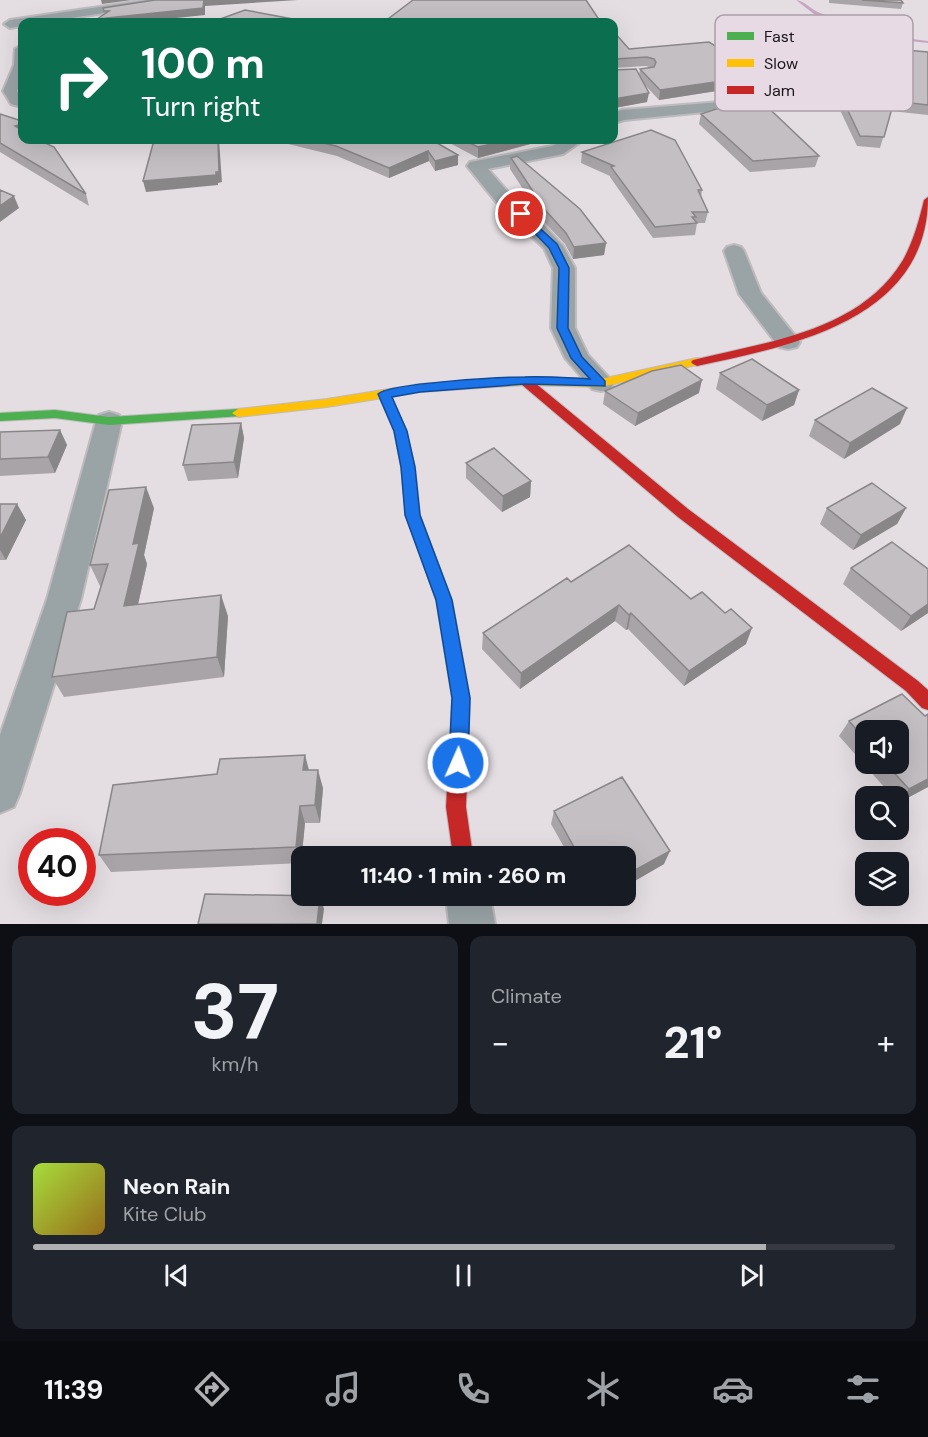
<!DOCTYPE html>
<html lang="en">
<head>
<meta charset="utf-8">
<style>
	:root { --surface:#171b24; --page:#20242c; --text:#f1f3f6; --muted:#9ea1a6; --line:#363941; --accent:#b0afb2 }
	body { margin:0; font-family:"DM Sans",sans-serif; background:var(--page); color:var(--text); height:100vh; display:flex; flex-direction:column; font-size:22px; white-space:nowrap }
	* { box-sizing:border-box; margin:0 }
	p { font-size:20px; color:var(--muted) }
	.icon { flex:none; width:33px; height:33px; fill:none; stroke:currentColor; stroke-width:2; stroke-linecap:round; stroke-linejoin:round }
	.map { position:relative; height:924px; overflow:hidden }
	.drawer { display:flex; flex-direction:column; gap:12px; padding:12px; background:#0d0f14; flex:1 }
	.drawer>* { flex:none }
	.guide { position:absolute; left:18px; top:18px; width:600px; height:126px; border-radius:12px; box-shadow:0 6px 24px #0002; background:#0b6e4f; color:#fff; overflow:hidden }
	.controls { position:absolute; left:855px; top:720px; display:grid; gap:12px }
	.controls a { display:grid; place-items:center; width:54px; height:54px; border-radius:12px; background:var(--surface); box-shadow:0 6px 24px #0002; font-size:30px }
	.speed { position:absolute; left:18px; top:828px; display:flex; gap:12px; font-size:30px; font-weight:700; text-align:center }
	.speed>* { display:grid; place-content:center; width:78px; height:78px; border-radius:50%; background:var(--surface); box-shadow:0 6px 24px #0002; line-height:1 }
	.speed .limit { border:9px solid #d22; background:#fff; color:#111 }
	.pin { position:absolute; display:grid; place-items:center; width:51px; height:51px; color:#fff; margin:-26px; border:3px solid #fff; border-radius:50%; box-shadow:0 2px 6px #0007 }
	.me { position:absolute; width:66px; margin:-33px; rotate:2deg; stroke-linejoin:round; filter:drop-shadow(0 0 4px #0008) }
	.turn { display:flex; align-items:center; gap:21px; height:126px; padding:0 24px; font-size:27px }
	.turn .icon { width:78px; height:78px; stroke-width:2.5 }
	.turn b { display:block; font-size:42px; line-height:51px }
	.big { font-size:45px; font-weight:800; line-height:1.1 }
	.drawer .card { flex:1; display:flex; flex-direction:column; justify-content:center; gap:9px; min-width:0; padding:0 21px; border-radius:12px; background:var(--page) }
	.drawer .dial { align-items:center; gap:0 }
	.dial b { font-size:78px; line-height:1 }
	.song { display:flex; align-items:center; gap:18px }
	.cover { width:72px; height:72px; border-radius:9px; background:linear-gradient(135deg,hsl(80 70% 55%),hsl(40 70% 35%)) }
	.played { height:6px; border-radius:3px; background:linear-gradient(90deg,var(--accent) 85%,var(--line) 85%) }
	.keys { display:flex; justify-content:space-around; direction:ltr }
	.heat { display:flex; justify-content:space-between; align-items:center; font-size:33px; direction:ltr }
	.drawer .tiles { flex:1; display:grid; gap:12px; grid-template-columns:1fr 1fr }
	.card:last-child { grid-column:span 2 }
	.trip { position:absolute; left:291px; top:846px; width:345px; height:60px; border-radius:12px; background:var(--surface); box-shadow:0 6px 24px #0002; font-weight:800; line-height:60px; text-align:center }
	.tabs { display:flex; height:96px; justify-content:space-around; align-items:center; background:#090b0e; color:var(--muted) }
	.tabs .icon { width:42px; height:42px }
	.tabs .selected { color:var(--accent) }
	.tabs b { font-size:27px; color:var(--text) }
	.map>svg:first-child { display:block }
</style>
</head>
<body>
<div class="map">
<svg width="928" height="924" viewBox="0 0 928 924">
	<rect width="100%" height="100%" fill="#e4dee3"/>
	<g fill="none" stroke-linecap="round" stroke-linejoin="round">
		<!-- stream -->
		<path fill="#c7a5c1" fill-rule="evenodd" d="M796,0C805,1 811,10 820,13C855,25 891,37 928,41V43L901,40L814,14Z"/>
		<!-- street casing -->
		<g stroke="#bfbbbe" stroke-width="4">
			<path id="street" d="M147,0H176L170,3L44,22H22V26L10,28L4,24L10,20Z
				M22,45V78L17,91L22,98V107L11,104L3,91L14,65L15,49Z
				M720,102L728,107L725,110L624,120L614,123V113L622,110Z
				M564,140H583L563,154L488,169L515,200L542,223L563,246L575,268V328L588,355L614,383L610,389L601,391L592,389L565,358L551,328L553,268L544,248L501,208L467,166L470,162L476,161L552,146Z
				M734,245L741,247L744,251L761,293L800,342L797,347L788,349L779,347L739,294L724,251L727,247Z
				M109,412L119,415L122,421L81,599L20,793L14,807L0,813V735L47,599L96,421L99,415Z
				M446,896H490L495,924H449Z"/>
		</g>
		<!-- fast casing -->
		<g stroke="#bfbbbe" stroke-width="2">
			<path id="fast" d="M238,409L244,413L242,416L109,425L55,418L0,421V413L55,410L109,417Z"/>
		</g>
		<!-- slow casing -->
		<g stroke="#bfbbbe" stroke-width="2">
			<path id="slow" d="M697,358L701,360L703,362L701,364L601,387L525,385L420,392L327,407L238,417L232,413L238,409L327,399L420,384L525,377L601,379Z"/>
		</g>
		<!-- jam casing -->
		<g stroke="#bfbbbe" stroke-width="2">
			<path id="jam" d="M928,197C928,320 791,346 697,366L693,364L691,362L693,360C765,342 860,332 903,260C913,242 919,221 924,200Z
				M525,377L529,378L688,509L918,681L928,690V710L922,708L906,691L678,517L521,384L519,381L521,378Z
				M384,390L390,394L406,431L415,467L420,515L452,600L470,698L466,807L473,856H453L446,807L452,698L436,600L406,515L401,467L394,431L378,394Z"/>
		</g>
		<!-- street -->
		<use href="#street" fill="#9aa4a7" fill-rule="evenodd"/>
		<!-- fast -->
		<use href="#fast" fill="#4caf50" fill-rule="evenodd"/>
		<!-- slow -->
		<use href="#slow" fill="#ffc107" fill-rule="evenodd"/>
		<!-- jam -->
		<use href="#jam" fill="#c62828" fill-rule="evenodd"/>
	</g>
	<!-- wall -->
	<path fill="#a9a4a8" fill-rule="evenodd" d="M829,0H901L903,3L901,9L829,3Z
		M614,32L629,49L761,84L659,100L644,84L647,102L614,108V70L639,75L640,69L652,68L646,66L614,68Z
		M839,44L928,52V115L891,111L880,148L857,146L839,108L840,91L836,90V52Z
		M0,114L22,140L86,194L89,206L0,152Z
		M701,114L819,156L815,167L750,172L699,124Z
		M272,140H432L458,155V165L435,171L429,161L389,178L337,156Z
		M444,140H541L534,143L478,158Z
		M582,152L702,190L701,197L708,212L705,223H697L695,235L653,238L610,177V176L581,163Z
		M511,158L606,243L604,255L573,259L565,244L545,223L510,169Z
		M720,373L799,390L794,405L762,421L716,389Z
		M605,391L699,393L635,426L603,404Z
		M815,420L900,424L844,459L809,436Z
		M241,423L244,438L238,478L188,481L183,465Z
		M60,430L67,445L55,473L0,476V432Z
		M466,463L531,481L530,497L502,512L466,478Z
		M0,504H17L26,520L6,560H0Z
		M154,508L144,555L147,564L138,604L228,616L224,677L64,697L52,677L94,609L101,586H100L90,565Z
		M827,508H906L897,524L853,550L820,524Z
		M851,568L928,569V613L901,631L843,584Z
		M571,582L691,599L746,644L684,686L628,629L626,630L615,621L520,689L482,649L483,633Z
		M928,714V787L898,803V796H892L839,736L849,721L925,716ZM866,730L898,764H866Z
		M309,770L323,788L320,823H305L301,863L111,872L99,855Z
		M554,811L664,864L626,886V856H569L551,824Z
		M590,896H607L594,903Z"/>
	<!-- shaded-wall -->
	<path fill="#898688" d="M101,0H132L102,4Z
		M204,0H298L205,6V15L138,22H98L97,19Z
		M763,75L761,84L659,100L660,90Z
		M649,93L647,102L614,108V99Z
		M22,124V136L15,126Z
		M218,140H219L222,182L218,183V185L146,192L143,181Z
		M510,140H541L534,143L478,158V147Z
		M428,151L429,161L389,178V168Z
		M458,155V165L435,171V161Z
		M14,196L19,208L0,222V206Z
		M606,243L604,255L573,259L574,247Z
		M702,380L699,393L635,426L638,413Z
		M799,390L794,405L762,421L767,405Z
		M907,408L900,424L844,459L850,443Z
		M241,423L244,438L238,478L234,462Z
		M60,430L67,445L55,473L48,457Z
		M531,481L530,497L502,512L503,496Z
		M146,487L154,508L144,555L147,564L133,627L124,606L133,544Z
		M17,504L26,520L6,560L0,550V538Z
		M906,508L897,524L853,550L861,535Z
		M221,595L228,616L224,677L217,657Z
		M928,604V613L901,631L911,616Z
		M619,605L615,621L520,689L521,673Z
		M631,613L628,629L626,630L629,615Z
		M752,628L746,644L684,686L689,671Z
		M305,755L310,774L303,770Z
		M318,770L323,788L320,823L315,805Z
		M928,779V787L898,803L909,789Z
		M300,806L305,823L301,863L296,847Z
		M670,851L664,864L626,886V875Z
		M320,896L324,909L322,924H317Z
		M596,896H607L594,903Z"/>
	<!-- building -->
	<path fill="#c4bfc3" stroke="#898688" stroke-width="1.5" d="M155,0H204L203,8L97,19L109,11H104L103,8Z
		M413,0H586L600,21H603L605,22H384Z
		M862,0H901L903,3Z
		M245,10L309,22H212Z
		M614,32L629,49L709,42L763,75L660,90L640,69L654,67L656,62L654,59L647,57L615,59L614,60Z
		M839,44L928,52V105L894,101L884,137L860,136L842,98L843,81L838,80Z
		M636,69L649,93L614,99V70Z
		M756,96L819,156L753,161L701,114Z
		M0,114L22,121V124L15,126L22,130V140H39L54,147L86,194L0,143Z
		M651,130L675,140L702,190H698L708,212H692L696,217H692L697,223L655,227L611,167L614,166L582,152Z
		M154,140H218L219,172H216V175L143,181Z
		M311,140H432L458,155L435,161L428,151L389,168L336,146Z
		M463,140H510L478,147Z
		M517,156L580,209L606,243L574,247L566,233L546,211L511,158Z
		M0,190L14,196L0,206Z
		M752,359L799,390L767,405L720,373Z
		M681,365L702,380L638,413L605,391L652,371Z
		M872,388L907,408L850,443L815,420Z
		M241,423L234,462L183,465L192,425Z
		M60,430L48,457L0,459V432Z
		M494,448L531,481L503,496L466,463Z
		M872,483L906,508L861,535L827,508Z
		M146,487L133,544L139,543L124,606L221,595L217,657L52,677L67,612L94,609L108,564L90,565L109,490Z
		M0,504H17L0,538Z
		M892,542L928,569V604L911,616L851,568Z
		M629,545L691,599L702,592L725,613L731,609L752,628L689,671L631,613L629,615L619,605L521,673L483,633L567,578L571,582Z
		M902,694L925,716L928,714V779L909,789L886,764H898V730H866V740L849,721Z
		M305,755L303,770H318L315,805L300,806L296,847L99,855L113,785L217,774L220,759Z
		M622,777L670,851L626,875V856H579L554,811Z
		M205,894L320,896L317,924H198Z"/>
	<!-- route -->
	<path fill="#1a73e8" stroke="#114b97" stroke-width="1.5" d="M521,211L557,244L569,268L568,328L582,357L605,381V386L525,384L420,392L392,397L407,431L415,467L420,515L452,600L470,698L468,763L465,770L458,772L452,770L449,763L452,698L436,600L405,515L401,467L394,431L378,394C389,383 503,377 525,377C546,376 568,378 590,379L571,358L557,328L559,268L549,248L516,214Z"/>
	<!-- legend -->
	<rect x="715" y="15" width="198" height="96" rx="9" fill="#e8dae5" stroke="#aa9fa8" stroke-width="1.5"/>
	<rect x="727" y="32" width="27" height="8" fill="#4caf50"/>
	<rect x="727" y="59" width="27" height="8" fill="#ffc107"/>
	<rect x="727" y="86" width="27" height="8" fill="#c62828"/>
	<g font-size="16" fill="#191519">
		<text x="764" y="42">Fast</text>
		<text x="764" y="69">Slow</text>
		<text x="764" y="96">Jam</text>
	</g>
</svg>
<div class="controls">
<a><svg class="icon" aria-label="sound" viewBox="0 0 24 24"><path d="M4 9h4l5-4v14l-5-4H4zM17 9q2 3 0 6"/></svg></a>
<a><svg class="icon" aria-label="search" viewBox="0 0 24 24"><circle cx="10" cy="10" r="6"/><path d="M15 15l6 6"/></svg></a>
<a><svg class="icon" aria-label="layers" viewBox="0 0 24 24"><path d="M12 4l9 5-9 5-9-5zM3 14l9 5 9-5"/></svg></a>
</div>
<div class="speed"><div class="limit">40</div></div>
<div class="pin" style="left:521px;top:214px;background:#d93025"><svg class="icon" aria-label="arrive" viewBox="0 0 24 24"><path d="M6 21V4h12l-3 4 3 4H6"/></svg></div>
<svg class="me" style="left:458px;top:763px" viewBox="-20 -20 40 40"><circle r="17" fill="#1a73e8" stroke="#fff" stroke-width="3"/><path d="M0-11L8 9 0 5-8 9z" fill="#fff"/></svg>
<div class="trip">11:40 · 1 min · 260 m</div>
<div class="guide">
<div class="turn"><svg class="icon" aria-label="right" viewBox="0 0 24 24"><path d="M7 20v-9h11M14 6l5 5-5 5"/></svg><div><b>100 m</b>Turn right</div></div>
</div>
</div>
<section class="drawer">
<div class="tiles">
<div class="card dial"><b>37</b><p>km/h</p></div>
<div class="card"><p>Climate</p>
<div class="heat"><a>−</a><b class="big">21°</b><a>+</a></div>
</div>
<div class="card">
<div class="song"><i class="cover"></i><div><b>Neon Rain</b><p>Kite Club</p></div></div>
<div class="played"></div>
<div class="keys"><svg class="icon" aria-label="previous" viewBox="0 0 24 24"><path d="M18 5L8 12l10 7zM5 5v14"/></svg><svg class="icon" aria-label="pause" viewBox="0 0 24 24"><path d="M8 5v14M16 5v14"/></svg><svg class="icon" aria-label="next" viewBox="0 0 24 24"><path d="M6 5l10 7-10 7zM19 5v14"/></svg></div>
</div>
</div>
</section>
<nav class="tabs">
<b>11:39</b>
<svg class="icon selected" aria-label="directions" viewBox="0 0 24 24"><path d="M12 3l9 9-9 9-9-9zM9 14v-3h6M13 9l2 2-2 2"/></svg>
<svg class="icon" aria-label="music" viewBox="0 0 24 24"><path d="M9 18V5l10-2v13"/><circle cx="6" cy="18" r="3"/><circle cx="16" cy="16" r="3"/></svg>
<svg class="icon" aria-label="phone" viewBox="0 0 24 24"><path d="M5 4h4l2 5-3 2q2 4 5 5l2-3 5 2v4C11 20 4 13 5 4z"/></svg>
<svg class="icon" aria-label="climate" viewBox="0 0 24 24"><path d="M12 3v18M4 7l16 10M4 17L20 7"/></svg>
<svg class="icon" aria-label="car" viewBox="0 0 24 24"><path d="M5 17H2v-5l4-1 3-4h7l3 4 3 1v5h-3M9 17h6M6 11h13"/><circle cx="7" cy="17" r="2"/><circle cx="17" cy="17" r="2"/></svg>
<svg class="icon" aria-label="filters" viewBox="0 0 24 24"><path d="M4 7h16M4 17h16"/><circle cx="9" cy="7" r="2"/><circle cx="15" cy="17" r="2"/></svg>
</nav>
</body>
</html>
